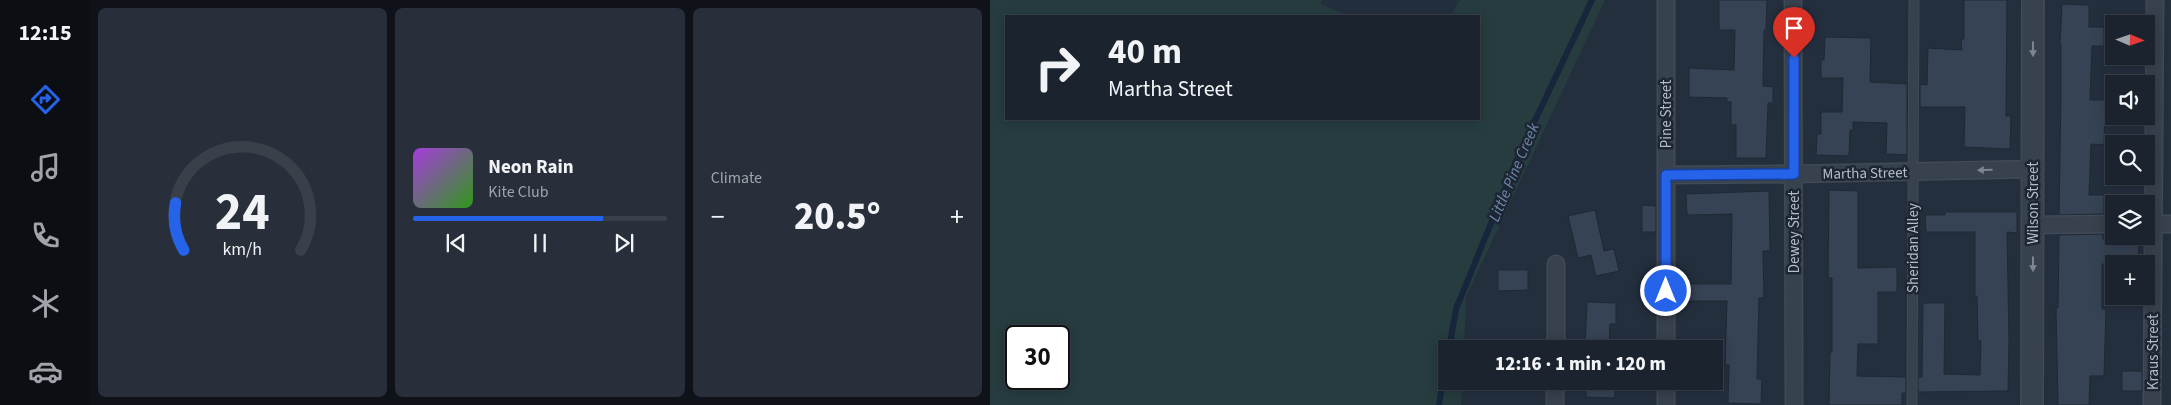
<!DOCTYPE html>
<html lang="en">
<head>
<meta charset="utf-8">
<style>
	:root { --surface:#1b232e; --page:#282f3a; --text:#f1f3f6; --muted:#a0a4aa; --line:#39404a; --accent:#2563eb }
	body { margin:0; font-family:"Source Sans 3",sans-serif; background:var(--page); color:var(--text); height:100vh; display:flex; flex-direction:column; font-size:19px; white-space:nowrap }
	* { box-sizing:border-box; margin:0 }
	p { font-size:16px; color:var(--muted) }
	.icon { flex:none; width:28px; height:28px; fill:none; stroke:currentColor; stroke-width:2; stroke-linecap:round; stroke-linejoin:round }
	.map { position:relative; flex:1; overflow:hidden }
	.side { display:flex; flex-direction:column; gap:8px; padding:8px; background:#0f1319; width:900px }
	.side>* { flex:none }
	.hud { position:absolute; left:15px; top:15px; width:475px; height:105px; border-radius:0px; box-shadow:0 2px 12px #0003,0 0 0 1px var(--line); background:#1b232e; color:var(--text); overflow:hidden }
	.needle { width:32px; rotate:92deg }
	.fabs { position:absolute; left:1115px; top:15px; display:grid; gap:10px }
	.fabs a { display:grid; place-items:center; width:50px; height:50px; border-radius:0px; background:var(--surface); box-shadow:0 2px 12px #0003,0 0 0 1px var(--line); font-size:25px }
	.speed { position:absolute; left:15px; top:325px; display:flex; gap:10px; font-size:25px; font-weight:700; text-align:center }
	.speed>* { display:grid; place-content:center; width:65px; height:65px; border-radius:50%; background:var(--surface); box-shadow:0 2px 12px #0003,0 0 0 1px var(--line); line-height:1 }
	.speed .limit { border:2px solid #111; border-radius:8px; background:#fff; color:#111 }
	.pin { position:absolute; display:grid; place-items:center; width:42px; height:42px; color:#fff; margin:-51px -21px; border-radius:50% 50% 50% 0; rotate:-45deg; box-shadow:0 0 5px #0007 }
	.pin .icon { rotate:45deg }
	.me { position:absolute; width:55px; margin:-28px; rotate:0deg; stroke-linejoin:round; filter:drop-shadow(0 0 4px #0008) }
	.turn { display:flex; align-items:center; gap:18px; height:105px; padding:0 20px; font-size:22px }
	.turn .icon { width:65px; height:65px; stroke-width:2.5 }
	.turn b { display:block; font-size:35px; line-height:42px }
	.big { font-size:38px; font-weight:800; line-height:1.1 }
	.side .card { flex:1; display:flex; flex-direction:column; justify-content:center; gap:8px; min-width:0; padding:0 18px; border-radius:8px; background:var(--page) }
	.side .dial { align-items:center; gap:0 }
	.dial svg { height:130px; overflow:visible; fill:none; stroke:var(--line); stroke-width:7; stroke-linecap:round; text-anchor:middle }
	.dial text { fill:var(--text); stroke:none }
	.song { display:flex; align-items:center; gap:15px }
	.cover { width:60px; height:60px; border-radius:8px; background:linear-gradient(135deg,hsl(280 70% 55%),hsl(110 70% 35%)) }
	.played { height:5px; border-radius:2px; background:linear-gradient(90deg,var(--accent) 75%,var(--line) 75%) }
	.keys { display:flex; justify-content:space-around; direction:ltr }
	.heat { display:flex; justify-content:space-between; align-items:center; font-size:28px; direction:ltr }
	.side .tiles { flex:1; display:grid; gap:8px; grid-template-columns:repeat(3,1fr) }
	.trip { position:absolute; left:448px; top:340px; width:285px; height:50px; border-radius:0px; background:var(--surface); box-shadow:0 2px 12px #0003,0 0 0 1px var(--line); font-weight:800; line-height:50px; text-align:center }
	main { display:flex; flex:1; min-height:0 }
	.dock { display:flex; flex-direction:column; width:90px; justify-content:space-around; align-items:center; background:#0b0e12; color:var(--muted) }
	.dock .icon { width:35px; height:35px }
	.dock .active { color:var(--accent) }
	.dock b { font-size:22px; color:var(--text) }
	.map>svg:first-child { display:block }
</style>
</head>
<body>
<main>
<nav class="dock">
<b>12:15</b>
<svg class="icon active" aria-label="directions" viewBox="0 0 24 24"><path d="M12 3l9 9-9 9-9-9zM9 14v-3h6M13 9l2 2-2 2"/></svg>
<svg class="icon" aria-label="music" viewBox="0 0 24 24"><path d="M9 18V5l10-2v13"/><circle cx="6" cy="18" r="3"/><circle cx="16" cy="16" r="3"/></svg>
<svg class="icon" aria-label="phone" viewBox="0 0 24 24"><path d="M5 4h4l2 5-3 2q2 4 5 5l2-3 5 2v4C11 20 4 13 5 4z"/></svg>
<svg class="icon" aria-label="climate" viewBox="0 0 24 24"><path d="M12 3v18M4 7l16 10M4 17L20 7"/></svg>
<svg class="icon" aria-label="car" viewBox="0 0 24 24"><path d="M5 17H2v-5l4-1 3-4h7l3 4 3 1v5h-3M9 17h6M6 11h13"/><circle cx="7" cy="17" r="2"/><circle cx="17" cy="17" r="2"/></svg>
</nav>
<section class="side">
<div class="tiles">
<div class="card dial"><svg viewBox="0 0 100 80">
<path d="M14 69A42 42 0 1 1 86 69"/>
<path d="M14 69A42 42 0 0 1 9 40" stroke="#2563eb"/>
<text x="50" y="56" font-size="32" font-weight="700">24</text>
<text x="50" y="72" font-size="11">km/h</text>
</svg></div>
<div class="card">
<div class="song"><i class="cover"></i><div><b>Neon Rain</b><p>Kite Club</p></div></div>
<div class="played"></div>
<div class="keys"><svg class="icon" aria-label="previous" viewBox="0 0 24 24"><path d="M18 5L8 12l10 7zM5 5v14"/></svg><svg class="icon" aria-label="pause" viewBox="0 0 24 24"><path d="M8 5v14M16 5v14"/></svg><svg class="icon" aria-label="next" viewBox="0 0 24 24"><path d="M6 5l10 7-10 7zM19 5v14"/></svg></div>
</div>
<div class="card"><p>Climate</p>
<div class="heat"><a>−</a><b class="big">20.5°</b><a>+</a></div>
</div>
</div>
</section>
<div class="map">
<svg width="1181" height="405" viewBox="0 0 1181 405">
	<rect width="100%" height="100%" fill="#242f3e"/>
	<!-- green -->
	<path fill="#263c3f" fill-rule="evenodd" d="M0,0H332L331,4L359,16H16V119H489V16H460L470,0H615L476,297L474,349H456V381H472L471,405H0ZM69,336V379H26V336Z"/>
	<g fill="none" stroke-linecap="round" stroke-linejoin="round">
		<!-- stream -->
		<path stroke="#17263c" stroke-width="6" d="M459,349L466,309L531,150L602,0
			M449,405L456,362"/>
	</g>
	<!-- building -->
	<path fill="#364354" stroke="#1f2835" d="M729,0H777L776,30H774L773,86L783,87V103H778L776,158H746V125H741V102H737V98L699,97V68L744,70L745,30H729Z
		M974,0H1017L1016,116H1021L1020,149L974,147L975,107H930V84L937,85L938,48L972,50L971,39H974Z
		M1072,4L1099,5V27H1114V46H1102L1100,100H1115L1114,145L1101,144L1099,195H1114V214L1069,215L1071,96V45H1070Z
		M835,37L881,38L880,82L917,84V155L896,154L897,123L863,122V130H860L859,156L826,155L827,134H831V112H852L853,78H831V60H834Z
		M839,190L868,191V268L907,267V292H888V344H868L867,376L916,377V393H912V405H839L840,352H842V278H838Z
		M779,191L780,251H773L774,298H769L767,379H772L771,404L738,403L739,365H735L737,301H693V284H741L742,214L697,215L696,194Z
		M652,205L666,206V232H652Z
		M605,210L614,251L624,249L629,271L606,276L601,255L588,258L578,216Z
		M955,212H1027V233L1017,232L1019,341L1018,391L928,392V377H932L933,303H955L954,374L990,375L991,341H988L987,296H985V232H936L935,215H955Z
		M1113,234V239L1149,240L1148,264H1112V309H1116L1114,376H1100L1099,405H1068L1066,308H1068L1069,235Z
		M508,270H538V290L508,291Z
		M597,302L626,303V324H620L619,349H595Z
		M1132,371H1152V391H1132Z
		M596,381H625V398L596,397Z"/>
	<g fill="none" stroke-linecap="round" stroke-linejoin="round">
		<!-- service casing -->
		<g stroke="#414a57" stroke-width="11">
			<path id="service" d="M922,405L924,0"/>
		</g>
		<!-- minor casing -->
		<g stroke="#414a57" stroke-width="19">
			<path id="minor" d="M803,0L804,405
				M676,175L804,174L1044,169
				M1156,224H1181
				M1043,225L1124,224
				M566,349V264
				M676,349V0
				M565,405V381
				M676,405V381
				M1162,405L1165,0"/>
		</g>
		<!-- tertiary casing -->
		<g stroke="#414a57" stroke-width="24">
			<path id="tertiary" d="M1042,405L1043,0"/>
		</g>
		<!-- service -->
		<use href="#service" stroke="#38414e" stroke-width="9"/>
		<!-- minor -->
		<use href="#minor" stroke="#38414e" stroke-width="16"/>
		<!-- tertiary -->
		<use href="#tertiary" stroke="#38414e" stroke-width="21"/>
	</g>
	<!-- one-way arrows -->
	<defs><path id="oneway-solid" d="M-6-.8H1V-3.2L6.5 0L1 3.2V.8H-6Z" transform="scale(1.25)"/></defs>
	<g fill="#7c8592">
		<use href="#oneway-solid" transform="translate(1043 49) rotate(90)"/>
		<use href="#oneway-solid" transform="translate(995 170) rotate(179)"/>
		<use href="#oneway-solid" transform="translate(1043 264) rotate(90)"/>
	</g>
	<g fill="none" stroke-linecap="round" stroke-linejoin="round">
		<!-- route casing -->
		<g stroke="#184099" stroke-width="12">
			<path id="route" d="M676,291V175L804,174V58"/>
		</g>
		<!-- route -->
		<use href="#route" stroke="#2563eb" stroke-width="9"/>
	</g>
	<g text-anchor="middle" stroke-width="5" stroke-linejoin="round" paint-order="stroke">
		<!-- street labels -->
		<g font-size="15" fill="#b4bcc9" stroke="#1d2633">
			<text transform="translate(676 114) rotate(-90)" y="5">Pine Street</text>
			<text transform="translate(875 173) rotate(-1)" y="5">Martha Street</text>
			<text transform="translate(1043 203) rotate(-90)" y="5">Wilson Street</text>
			<text transform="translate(804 232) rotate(-90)" y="5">Dewey Street</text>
			<text transform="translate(923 248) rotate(-90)" y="5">Sheridan Alley</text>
			<text transform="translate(1163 352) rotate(-90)" y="5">Kraus Street</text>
		</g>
		<!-- water labels -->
		<g font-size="16" font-style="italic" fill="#6d86a8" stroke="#1d2633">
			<text transform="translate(523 172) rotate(-67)" y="6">Little Pine Creek</text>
		</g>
	</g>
</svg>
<div class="fabs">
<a><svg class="needle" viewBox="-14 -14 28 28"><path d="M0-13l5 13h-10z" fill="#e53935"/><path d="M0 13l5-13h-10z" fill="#a0a4aa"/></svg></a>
<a><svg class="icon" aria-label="sound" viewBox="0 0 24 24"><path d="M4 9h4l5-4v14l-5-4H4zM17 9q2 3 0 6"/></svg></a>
<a><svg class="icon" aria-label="search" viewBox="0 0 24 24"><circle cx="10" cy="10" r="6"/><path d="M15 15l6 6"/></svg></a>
<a><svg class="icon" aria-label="layers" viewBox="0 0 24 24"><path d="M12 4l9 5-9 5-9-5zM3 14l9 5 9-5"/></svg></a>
<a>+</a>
</div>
<div class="speed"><div class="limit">30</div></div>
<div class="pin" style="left:804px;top:58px;background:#d93025"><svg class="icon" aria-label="arrive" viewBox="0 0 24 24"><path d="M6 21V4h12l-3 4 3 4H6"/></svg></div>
<svg class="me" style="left:676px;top:291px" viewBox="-20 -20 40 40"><circle r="17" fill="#2563eb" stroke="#fff" stroke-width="3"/><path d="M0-11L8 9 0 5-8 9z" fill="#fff"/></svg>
<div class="trip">12:16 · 1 min · 120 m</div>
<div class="hud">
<div class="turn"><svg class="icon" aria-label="right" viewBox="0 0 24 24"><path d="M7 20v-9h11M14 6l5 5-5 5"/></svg><div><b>40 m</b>Martha Street</div></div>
</div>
</div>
</main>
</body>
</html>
